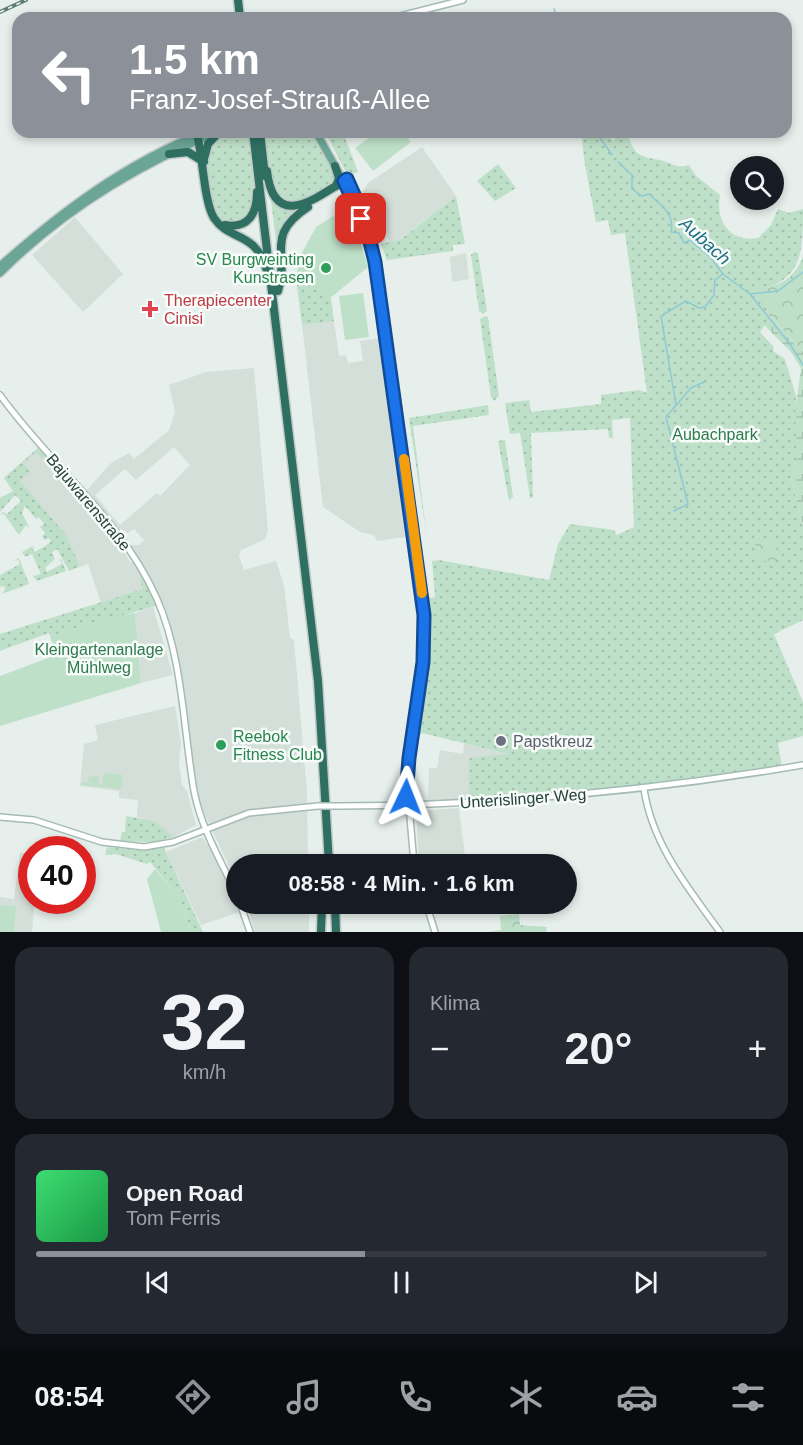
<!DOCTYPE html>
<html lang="de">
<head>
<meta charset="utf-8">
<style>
	:root { --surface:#171b24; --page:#242831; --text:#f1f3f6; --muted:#9ea1a6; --line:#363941; --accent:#8c9099 }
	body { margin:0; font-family:Arial,sans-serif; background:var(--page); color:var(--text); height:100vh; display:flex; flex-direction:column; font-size:22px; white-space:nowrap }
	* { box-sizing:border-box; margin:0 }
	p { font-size:20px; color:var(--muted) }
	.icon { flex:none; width:33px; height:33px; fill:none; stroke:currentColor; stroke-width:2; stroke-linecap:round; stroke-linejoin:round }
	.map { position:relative; height:932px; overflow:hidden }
	.details { display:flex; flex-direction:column; gap:15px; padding:15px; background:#0d0f14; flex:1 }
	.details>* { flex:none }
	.guide { position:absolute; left:12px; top:12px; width:780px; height:126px; border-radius:18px; box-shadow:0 3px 9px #0003; background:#8c9099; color:#fff; overflow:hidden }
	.buttons { position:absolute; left:730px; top:156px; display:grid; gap:12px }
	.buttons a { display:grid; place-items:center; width:54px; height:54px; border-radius:50%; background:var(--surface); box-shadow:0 3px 9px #0003; font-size:30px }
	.speed { position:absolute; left:18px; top:836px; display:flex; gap:12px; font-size:30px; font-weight:700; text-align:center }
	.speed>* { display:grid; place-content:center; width:78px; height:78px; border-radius:50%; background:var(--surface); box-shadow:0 3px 9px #0003; line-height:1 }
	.speed .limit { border:9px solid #d22; background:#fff; color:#111 }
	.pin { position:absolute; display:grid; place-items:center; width:51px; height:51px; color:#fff; margin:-26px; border-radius:12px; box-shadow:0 3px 9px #0006 }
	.me { position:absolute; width:66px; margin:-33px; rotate:2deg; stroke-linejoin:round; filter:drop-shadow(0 0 4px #0008) }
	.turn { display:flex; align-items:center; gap:21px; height:126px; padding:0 18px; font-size:27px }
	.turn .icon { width:78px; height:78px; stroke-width:2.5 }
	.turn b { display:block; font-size:42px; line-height:51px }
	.big { font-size:45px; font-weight:800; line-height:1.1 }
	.details .widget { flex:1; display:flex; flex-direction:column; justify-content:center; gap:9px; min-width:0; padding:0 21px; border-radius:18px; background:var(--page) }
	.details .dial { align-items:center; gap:0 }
	.dial b { font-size:78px; line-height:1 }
	.song { display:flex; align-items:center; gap:18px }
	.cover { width:72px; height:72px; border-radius:9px; background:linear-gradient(135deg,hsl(140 70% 55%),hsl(140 70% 35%)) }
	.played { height:6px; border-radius:3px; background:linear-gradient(90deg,var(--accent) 45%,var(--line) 45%) }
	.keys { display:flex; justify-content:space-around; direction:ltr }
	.heat { display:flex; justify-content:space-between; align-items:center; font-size:33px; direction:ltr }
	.details .tiles { flex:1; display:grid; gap:15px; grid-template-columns:1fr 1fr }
	.widget:last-child { grid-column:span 2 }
	.trip { position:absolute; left:226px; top:854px; width:351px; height:60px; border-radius:30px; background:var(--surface); box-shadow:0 3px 9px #0003; font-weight:800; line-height:60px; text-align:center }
	.tabs { display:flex; height:96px; justify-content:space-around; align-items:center; background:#090b0e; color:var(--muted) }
	.tabs .icon { width:42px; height:42px }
	.tabs .selected { color:var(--accent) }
	.tabs b { font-size:27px; color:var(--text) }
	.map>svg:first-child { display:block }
</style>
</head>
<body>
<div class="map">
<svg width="803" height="932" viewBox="0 0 803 932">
	<defs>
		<pattern id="grass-dots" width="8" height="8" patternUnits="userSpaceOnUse" patternTransform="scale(1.5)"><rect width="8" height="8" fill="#bfe0c8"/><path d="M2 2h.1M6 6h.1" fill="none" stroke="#a4c1ad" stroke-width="1.8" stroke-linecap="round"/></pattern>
		<pattern id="forest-crowns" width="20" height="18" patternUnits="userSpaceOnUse" patternTransform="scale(1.5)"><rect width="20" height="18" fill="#bfe0c8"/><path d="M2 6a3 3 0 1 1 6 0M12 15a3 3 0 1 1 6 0" fill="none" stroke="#a4c1ad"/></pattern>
		<pattern id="wetland-marsh" width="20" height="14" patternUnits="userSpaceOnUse" patternTransform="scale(1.5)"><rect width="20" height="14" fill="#bfe0c8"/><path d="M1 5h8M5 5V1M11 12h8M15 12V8" fill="none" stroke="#a4c1ad"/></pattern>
	</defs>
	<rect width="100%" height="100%" fill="#e6efeb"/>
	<!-- built -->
	<path fill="#d4dfda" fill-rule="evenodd" d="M422,147L456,196L400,239L390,243L374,202L365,196L363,192L368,183Z
		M75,217L123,274L83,312L32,255Z
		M466,253L469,279L452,282L450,257Z
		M334,321L339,356L346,355L348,363L363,361L360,341L381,338L406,537L377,541L374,535L360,532L323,507L302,325Z
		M254,368L268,531L265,539L241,550L239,556L244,570L276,561L284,585L290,638L294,640L307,793L308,864H237V883L200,804L170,623L159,595L131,545H139L144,540L134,529L128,533L119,528L87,490L111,463L129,453L134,459L169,430L175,412L169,385L206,372ZM174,447L190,465L160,496L157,493L120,525L95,495L125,469L136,480Z
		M38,448L105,525L131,563L133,562L144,579L140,581L143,589L101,603L88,564L69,571L43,520L4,478Z
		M153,607L173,675L141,683L135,613Z
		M175,706L181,744L179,763L182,785L187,791L196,825L174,837L155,821L137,817L138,800L119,798V791L80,786L84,744L98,740L95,725Z
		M464,743L511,755L470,758L469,798L509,795V798L428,800L429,768H437L440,750L463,754Z
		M459,808L466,864H419L416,811Z
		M200,838H203L213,853L240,912L201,925L166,852Z
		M20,853L31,854L32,900H35L32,932H0V897L14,899Z
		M246,903H309V932H255Z"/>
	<!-- grass -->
	<path fill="url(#grass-dots)" d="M234,132H248C251,162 261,194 246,221L222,222C211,212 203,161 210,147C214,138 225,135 234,132Z
		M265,132H311C320,147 339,168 334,185L297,205C293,204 287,203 283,201C268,193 267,148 265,132Z
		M325,132H343L358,172L348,176Z
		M583,132H608L613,141L620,134L619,132H626C636,155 636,156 660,160C672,163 677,169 689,165L696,176L720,195C715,221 730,243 758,238L771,225L778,209L789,213L803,209C803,247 803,278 765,288L773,314L760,332L774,347L773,351L785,359L796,396L797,458L791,478L803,525V620L774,634L803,702V736L778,743L782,767L702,780L554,796L469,798V758L508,754L422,733L416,740L428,663L429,598L435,597L432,561L439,560L549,580L558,544L570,524L614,530L617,535L634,527L630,418L612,420L613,438H609L608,429L531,433L533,498H530L520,433L510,434L505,403L529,400L531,412L601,404V395L639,390L647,393L625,233L611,235L608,220L596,222C593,203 579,145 583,132Z
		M498,164L516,188L495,201L477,181Z
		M270,192L299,209L282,231L277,249Z
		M456,196L465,244L453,245V251L387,260L381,244L401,239Z
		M474,252L478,253L487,311L483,314L479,311L471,255Z
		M298,261L331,299L334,321L302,325L297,286Z
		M485,316L488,317L499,396L494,401L491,397L480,319Z
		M488,405L489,415L413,426L427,539L409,418Z
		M505,440L513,497L509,501L498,441Z
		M38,448L46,457L43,459L36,452L23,463L30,471L20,481L66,535L79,564L78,567L69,571L57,549L52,552L55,559L45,568L47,572L62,564L60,560L57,561L61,559L66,571L37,581L33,576L41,574L32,554L25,557L22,552L35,545L32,548L35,552L51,542L49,538L45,540L42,536L45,533L40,527L44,524L39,517L36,519L25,506L22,513L30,529L26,525L19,535L4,514L0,515L3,512L7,514L21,501L15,495L0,512V498L13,491L4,478Z
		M19,558L29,584L2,594L5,590L4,586L0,587V575L20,564L18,560L14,561Z
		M144,579L156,606L50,636L49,633L0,651V634L143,589L140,581Z
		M126,816L155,821L174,837L152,842L120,841L122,832H125Z
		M107,847L136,850L164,848L203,932H191L178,896L150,862L147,864L116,854L105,855Z"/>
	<!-- forest -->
	<path fill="url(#forest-crowns)" d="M803,257V352L771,317L773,314L755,296L756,287C779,289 795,277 803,257Z
		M775,539L778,560L757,562L755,541Z
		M519,914L520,925L547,927L546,932H489L501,930L500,916Z"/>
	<!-- wetland -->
	<path fill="url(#wetland-marsh)" d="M771,317L803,352V525L791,478L797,458L795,413L801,368L791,352L764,325Z"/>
	<!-- garden -->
	<path fill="#bfe0c8" d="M377,132H403L411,142L373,171L355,148Z
		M349,206L368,267L329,299L298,261L299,258L316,227Z
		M363,293L369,337L345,340L339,296Z
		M135,613L141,683L0,726V676L56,655L50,636L116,616Z
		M104,773L123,775L121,789L82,785L83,782L95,784L88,782L89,776L99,777L98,784L102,785Z
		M155,869L178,896L191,932H161L147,879Z
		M0,905L16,906L14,932H0Z"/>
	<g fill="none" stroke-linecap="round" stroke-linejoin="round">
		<!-- stream -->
		<path stroke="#8ec9d4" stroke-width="1.5" d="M554,9L558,18
			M596,132L612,155
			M618,162L632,175V189L642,196L649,194C661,205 675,214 671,232L679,233L684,243L690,240L710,257L723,274L750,294L778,291L803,272
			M750,294L790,344L803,365
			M664,314L686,301L699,308L705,307L714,295L715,280L723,274
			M661,316L676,405
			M674,511L688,504L666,417L691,388L704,382"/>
		<!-- secondary casing -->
		<g stroke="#a4bbb3" stroke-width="8">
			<path id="secondary" d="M392,18L463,0
				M350,184L364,217L375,262L424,615L421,677L407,782L414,864
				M0,395C50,465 122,519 157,599C183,659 183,727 194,791C201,828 221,861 237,895
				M644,789C652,844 688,888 720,932
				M341,806C497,805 649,791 803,765
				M0,817L34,820L102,842L144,847L173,842L249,813L318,806
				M240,903L250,932
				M426,903L435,932"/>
		</g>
		<!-- primary casing -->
		<g stroke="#c2cac8" stroke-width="10">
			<path id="primary" d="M316,132L346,186
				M0,266C62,211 127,162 205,132
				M0,273C62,211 138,165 218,132"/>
		</g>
		<!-- highway casing -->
		<g stroke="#c2cac8" stroke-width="11">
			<path id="highway" d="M238,0L240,18
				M253,132L318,681L329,864
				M260,132L265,176
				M197,135C203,157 204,202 214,218C229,241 255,231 266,268
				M169,154L188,152L204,162
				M204,159L208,144L219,132
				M335,166L339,178L336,186
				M267,171C274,232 316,198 347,179
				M225,225C248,229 257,214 257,192
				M278,291C290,254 264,236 308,207
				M335,903L336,932
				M321,932L322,903"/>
		</g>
		<!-- secondary -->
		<use href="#secondary" stroke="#fff" stroke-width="5"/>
		<!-- primary -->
		<use href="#primary" stroke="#6aa596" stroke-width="7"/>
		<!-- highway -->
		<use href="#highway" stroke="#2f6f62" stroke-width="8"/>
		<!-- rail casing -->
		<g stroke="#5f7d75" stroke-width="4">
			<path id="rail" d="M0,12L26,0"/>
		</g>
		<!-- rail -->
		<use href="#rail" stroke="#f7fbf9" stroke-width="1.5" stroke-dasharray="4.5" stroke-linecap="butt"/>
		<!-- secondary-bridge casing -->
		<g stroke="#a4bbb3" stroke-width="8" stroke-linecap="butt">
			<path id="secondary-bridge" d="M318,806H341"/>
		</g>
		<!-- secondary-bridge -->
		<use href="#secondary-bridge" stroke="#fff" stroke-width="5"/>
	</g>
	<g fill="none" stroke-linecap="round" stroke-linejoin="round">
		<!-- route casing -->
		<g stroke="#114b97" stroke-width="15">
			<path id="route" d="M361,219L344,181L347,179L364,217L375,262L424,615L423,662L409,758L406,797"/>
		</g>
		<!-- route -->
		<use href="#route" stroke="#1a73e8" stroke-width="10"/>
		<!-- slow -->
		<path stroke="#f59e0b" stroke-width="10" d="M404,459L422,593"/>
	</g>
	<!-- markers -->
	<g fill="#2e9e5b" stroke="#f7fbf9" stroke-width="2">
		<circle cx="326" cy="268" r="6"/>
		<circle cx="221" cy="745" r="6"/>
	</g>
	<path fill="#e0444e" stroke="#f7fbf9" stroke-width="2" d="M147 300h6v6h6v6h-6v6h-6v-6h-6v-6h6z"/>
	<circle fill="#6b7280" stroke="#f7fbf9" stroke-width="2" cx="501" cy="741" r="6"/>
	<g text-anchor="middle" stroke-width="5" stroke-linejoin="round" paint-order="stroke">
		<!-- leisure labels -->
		<g font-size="16" fill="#27864d" stroke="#f7fbf9" text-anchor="end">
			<text x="314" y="265">SV Burgweinting<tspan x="314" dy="18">Kunstrasen</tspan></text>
			<text x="233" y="742" text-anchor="start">Reebok<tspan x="233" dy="18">Fitness Club</tspan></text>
		</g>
		<!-- health labels -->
		<g font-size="16" fill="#be3a42" stroke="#f7fbf9" text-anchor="start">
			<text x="164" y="306">Therapiecenter<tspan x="164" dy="18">Cinisi</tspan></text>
		</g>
		<!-- park labels -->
		<g font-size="16" fill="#2d7a4b" stroke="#f7fbf9">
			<text x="715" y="440">Aubachpark</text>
			<text x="99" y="655">Kleingartenanlage<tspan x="99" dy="18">Mühlweg</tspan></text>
		</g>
		<!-- street labels -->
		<g font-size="16" fill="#24423a" stroke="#f7fbf9">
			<text transform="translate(89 502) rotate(50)" y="6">Bajuwarenstraße</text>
			<text transform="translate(523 798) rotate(-4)" y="6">Unterislinger Weg</text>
		</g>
		<!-- worship labels -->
		<g font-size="16" fill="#5b616d" stroke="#f7fbf9" text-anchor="start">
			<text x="513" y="747">Papstkreuz</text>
		</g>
		<!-- water labels -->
		<g font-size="18" font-style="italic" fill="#1c6f80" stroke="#f7fbf9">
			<text transform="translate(705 241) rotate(42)" y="6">Aubach</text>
		</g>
	</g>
</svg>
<div class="buttons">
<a><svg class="icon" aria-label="search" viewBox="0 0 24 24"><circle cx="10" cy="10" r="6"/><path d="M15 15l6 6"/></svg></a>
</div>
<div class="speed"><div class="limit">40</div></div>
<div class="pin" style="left:361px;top:219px;background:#d93025"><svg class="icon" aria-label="arrive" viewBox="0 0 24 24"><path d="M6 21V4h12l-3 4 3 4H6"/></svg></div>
<svg class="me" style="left:406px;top:797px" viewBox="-20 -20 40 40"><path d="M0-17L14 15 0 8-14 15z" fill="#1a73e8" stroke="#fff" stroke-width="4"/></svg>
<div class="trip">08:58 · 4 Min. · 1.6 km</div>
<div class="guide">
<div class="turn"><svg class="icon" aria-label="left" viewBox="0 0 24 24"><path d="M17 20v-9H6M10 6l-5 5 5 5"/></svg><div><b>1.5 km</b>Franz-Josef-Strauß-Allee</div></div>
</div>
</div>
<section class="details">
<div class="tiles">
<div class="widget dial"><b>32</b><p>km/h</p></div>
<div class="widget"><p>Klima</p>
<div class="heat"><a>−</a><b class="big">20°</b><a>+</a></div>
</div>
<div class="widget">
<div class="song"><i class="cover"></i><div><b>Open Road</b><p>Tom Ferris</p></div></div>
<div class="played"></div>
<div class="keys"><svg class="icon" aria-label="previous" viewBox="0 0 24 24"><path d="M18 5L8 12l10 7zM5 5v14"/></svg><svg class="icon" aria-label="pause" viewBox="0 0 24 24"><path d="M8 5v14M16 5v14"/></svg><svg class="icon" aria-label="next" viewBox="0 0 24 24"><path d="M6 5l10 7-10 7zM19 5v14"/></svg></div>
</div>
</div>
</section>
<nav class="tabs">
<b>08:54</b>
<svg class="icon selected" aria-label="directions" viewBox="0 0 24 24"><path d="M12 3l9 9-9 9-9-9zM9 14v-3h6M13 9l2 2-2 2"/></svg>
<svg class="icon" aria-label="music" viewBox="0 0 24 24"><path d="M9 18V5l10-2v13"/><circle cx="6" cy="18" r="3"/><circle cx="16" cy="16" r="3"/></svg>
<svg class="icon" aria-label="phone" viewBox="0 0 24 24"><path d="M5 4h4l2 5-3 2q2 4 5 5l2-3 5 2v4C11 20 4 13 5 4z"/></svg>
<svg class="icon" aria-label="climate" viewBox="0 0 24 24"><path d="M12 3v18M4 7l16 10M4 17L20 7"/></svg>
<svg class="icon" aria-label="car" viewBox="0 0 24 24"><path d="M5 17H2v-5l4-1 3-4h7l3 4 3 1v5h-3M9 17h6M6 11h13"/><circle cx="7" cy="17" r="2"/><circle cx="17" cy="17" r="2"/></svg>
<svg class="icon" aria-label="filters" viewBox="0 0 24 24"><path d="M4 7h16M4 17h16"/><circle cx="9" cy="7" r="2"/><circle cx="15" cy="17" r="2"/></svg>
</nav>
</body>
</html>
